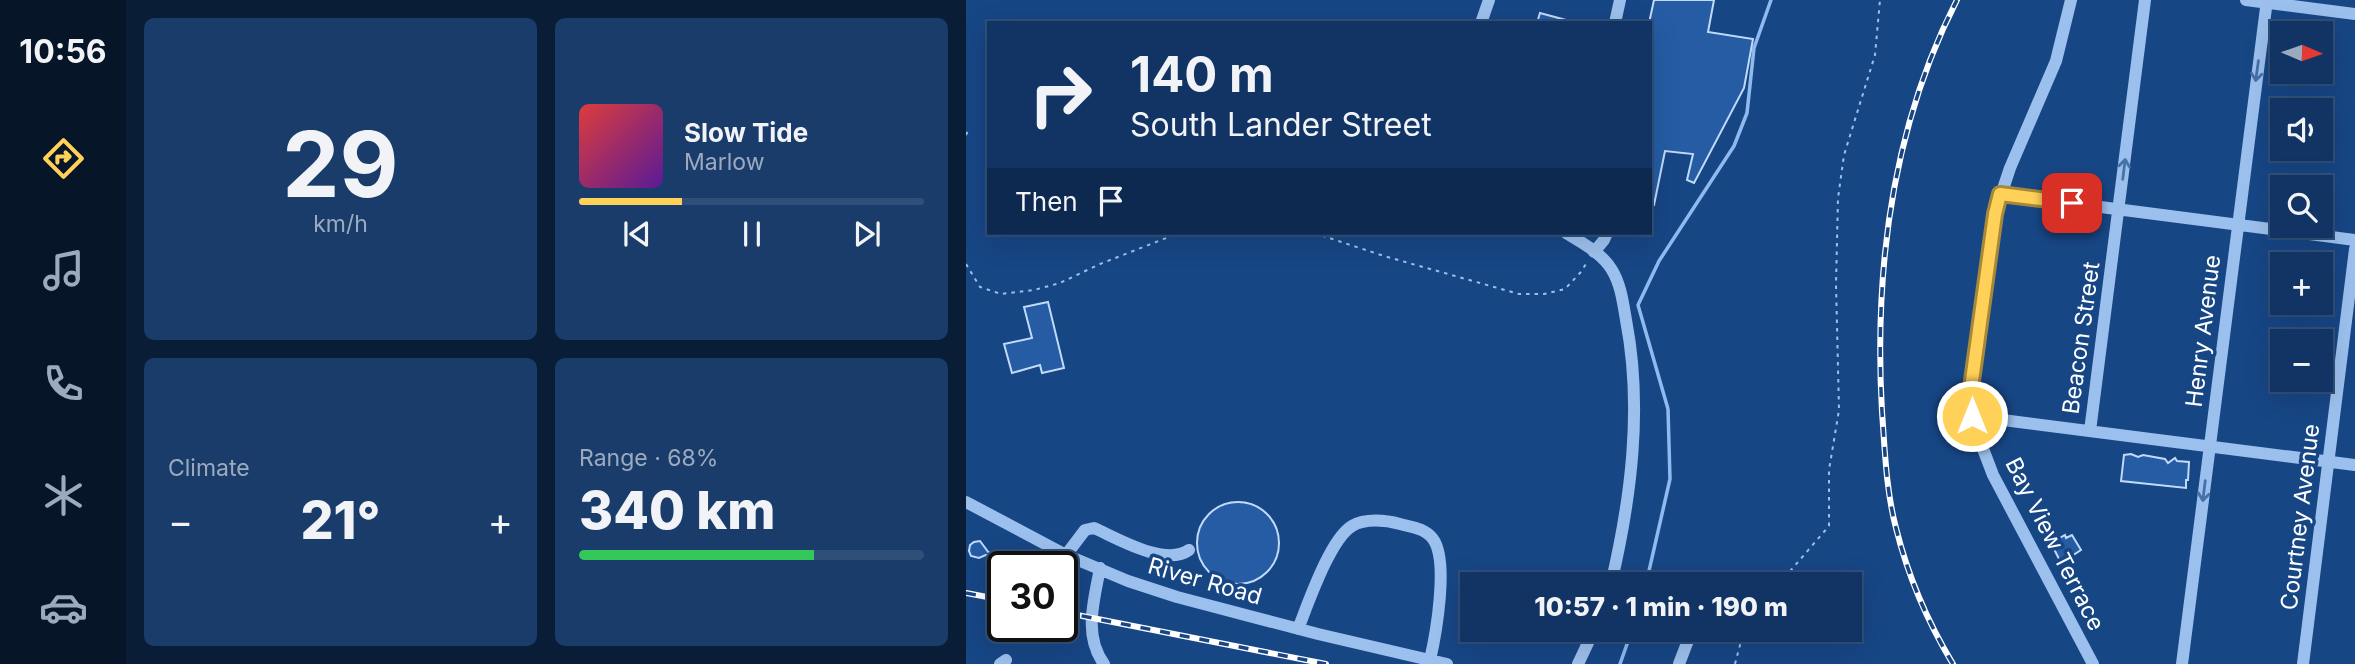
<!DOCTYPE html>
<html lang="en">
<head>
<meta charset="utf-8">
<style>
	:root { --surface:#113464; --page:#1a3c6a; --text:#f1f3f6; --muted:#9caabf; --line:#304f78; --accent:#ffd158 }
	body { margin:0; font-family:Inter,sans-serif; background:var(--page); color:var(--text); height:100vh; display:flex; flex-direction:column; font-size:26px; white-space:nowrap }
	* { box-sizing:border-box; margin:0 }
	p { font-size:23px; color:var(--muted) }
	.icon { flex:none; width:38px; height:38px; fill:none; stroke:currentColor; stroke-width:2; stroke-linecap:round; stroke-linejoin:round }
	.map { position:relative; flex:1; overflow:hidden }
	.side { display:flex; flex-direction:column; gap:18px; padding:18px; background:#091d37; width:840px }
	.side>* { flex:none }
	.hud { position:absolute; left:21px; top:21px; width:665px; height:214px; border-radius:0px; box-shadow:0 7px 28px #0002,0 0 0 2px var(--line); background:#113464; color:var(--text); overflow:hidden }
	.needle { width:46px; rotate:92deg }
	.tools { position:absolute; left:1304px; top:21px; display:grid; gap:14px }
	.tools a { display:grid; place-items:center; width:63px; height:63px; border-radius:0px; background:var(--surface); box-shadow:0 7px 28px #0002,0 0 0 2px var(--line); font-size:35px }
	.speed { position:absolute; left:21px; top:551px; display:flex; gap:14px; font-size:35px; font-weight:700; text-align:center }
	.speed>* { display:grid; place-content:center; width:91px; height:91px; border-radius:50%; background:var(--surface); box-shadow:0 7px 28px #0002,0 0 0 2px var(--line); line-height:1 }
	.speed .limit { border:4px solid #111; border-radius:10px; background:#fff; color:#111 }
	.pin { position:absolute; display:grid; place-items:center; width:60px; height:60px; color:#fff; margin:-30px; border-radius:14px; box-shadow:0 4px 10px #0006 }
	.me { position:absolute; width:77px; margin:-38px; rotate:0deg; stroke-linejoin:round; filter:drop-shadow(0 0 5px #0008) }
	.turn { display:flex; align-items:center; gap:24px; height:147px; padding:0 28px; font-size:32px }
	.turn .icon { width:91px; height:91px; stroke-width:2.5 }
	.turn b { display:block; font-size:49px; line-height:60px }
	.then { display:flex; align-items:center; height:66px; padding:0 28px; background:#0003; gap:14px; font-size:26px }
	.big { font-size:52px; font-weight:800; line-height:1.1 }
	.side .card { flex:1; display:flex; flex-direction:column; justify-content:center; gap:10px; min-width:0; padding:0 24px; border-radius:10px; background:var(--page) }
	.side .dial { align-items:center; gap:0 }
	.dial b { font-size:91px; line-height:1 }
	.song { display:flex; align-items:center; gap:21px }
	.cover { width:84px; height:84px; border-radius:10px; background:linear-gradient(135deg,hsl(0 70% 55%),hsl(270 70% 35%)) }
	.played { height:7px; border-radius:4px; background:linear-gradient(90deg,var(--accent) 30%,var(--line) 30%) }
	.keys { display:flex; justify-content:space-around; direction:ltr }
	.heat { display:flex; justify-content:space-between; align-items:center; font-size:38px; direction:ltr }
	.charge { height:10px; border-radius:5px; background:linear-gradient(90deg,#34c759 68%,var(--line) 0) }
	.side .tiles { flex:1; display:grid; gap:18px; grid-template-columns:repeat(2,1fr) }
	.trip { position:absolute; left:494px; top:572px; width:402px; height:70px; border-radius:0px; background:var(--surface); box-shadow:0 7px 28px #0002,0 0 0 2px var(--line); font-weight:800; line-height:70px; text-align:center }
	main { display:flex; flex:1; min-height:0 }
	.tabs { display:flex; flex-direction:column; width:126px; justify-content:space-around; align-items:center; background:#071528; color:var(--muted) }
	.tabs .icon { width:49px; height:49px }
	.tabs .current { color:var(--accent) }
	.tabs b { font-size:32px; color:var(--text) }
	.map>svg:first-child { display:block }
</style>
</head>
<body>
<main>
<nav class="tabs">
<b>10:56</b>
<svg class="icon current" aria-label="directions" viewBox="0 0 24 24"><path d="M12 3l9 9-9 9-9-9zM9 14v-3h6M13 9l2 2-2 2"/></svg>
<svg class="icon" aria-label="music" viewBox="0 0 24 24"><path d="M9 18V5l10-2v13"/><circle cx="6" cy="18" r="3"/><circle cx="16" cy="16" r="3"/></svg>
<svg class="icon" aria-label="phone" viewBox="0 0 24 24"><path d="M5 4h4l2 5-3 2q2 4 5 5l2-3 5 2v4C11 20 4 13 5 4z"/></svg>
<svg class="icon" aria-label="climate" viewBox="0 0 24 24"><path d="M12 3v18M4 7l16 10M4 17L20 7"/></svg>
<svg class="icon" aria-label="car" viewBox="0 0 24 24"><path d="M5 17H2v-5l4-1 3-4h7l3 4 3 1v5h-3M9 17h6M6 11h13"/><circle cx="7" cy="17" r="2"/><circle cx="17" cy="17" r="2"/></svg>
</nav>
<section class="side">
<div class="tiles">
<div class="card dial"><b>29</b><p>km/h</p></div>
<div class="card">
<div class="song"><i class="cover"></i><div><b>Slow Tide</b><p>Marlow</p></div></div>
<div class="played"></div>
<div class="keys"><svg class="icon" aria-label="previous" viewBox="0 0 24 24"><path d="M18 5L8 12l10 7zM5 5v14"/></svg><svg class="icon" aria-label="pause" viewBox="0 0 24 24"><path d="M8 5v14M16 5v14"/></svg><svg class="icon" aria-label="next" viewBox="0 0 24 24"><path d="M6 5l10 7-10 7zM19 5v14"/></svg></div>
</div>
<div class="card"><p>Climate</p>
<div class="heat"><a>−</a><b class="big">21°</b><a>+</a></div>
</div>
<div class="card"><p>Range · 68%</p><b class="big">340 km</b><div class="charge"></div></div>
</div>
</section>
<div class="map">
<svg width="1389" height="664" viewBox="0 0 1389 664">
	<rect width="100%" height="100%" fill="#174685"/>
	<g fill="none" stroke-linecap="round" stroke-linejoin="round">
		<!-- stream -->
		<path stroke="#8ebaf0" stroke-width="3.5" d="M680,584L704,479L702,409L672,305L693,261L768,146L781,113L788,48L805,0
			M654,664L666,630"/>
	</g>
	<!-- building -->
	<path fill="#255ca4" stroke="#c1dafa" stroke-width="2" d="M688,0H748L742,32L787,39L778,88L728,183L721,180L727,154L699,151L688,205H684L683,23Z
		M574,13L600,20L599,23H571Z
		M82,302L98,368L76,373L74,365L46,373L38,344L66,338L58,307Z
		M1165,454L1172,457L1177,455L1199,459L1202,463L1209,458L1211,461L1223,462L1222,480H1220V488L1155,481L1158,455Z
		M231 543a41 41 0 1 1 82 0a41 41 0 1 1-82 0Z
		M1099,535L1100,538L1106,535L1115,550L1095,563L1085,543Z
		M14,541L23,553L28,551L34,552L35,556L33,561H26L22,554L13,558L5,556L3,551L4,545L8,542Z"/>
	<g fill="none" stroke-linecap="round" stroke-linejoin="round">
		<!-- path -->
		<path stroke="#9cc0ed" stroke-width="2" stroke-dasharray="3.5 5" stroke-linecap="butt" d="M0,135L3,128
			M348,233L418,256L553,294H578L599,289L614,273L622,261
			M0,264L14,287L35,294L68,290L94,283L134,264L213,233
			M813,584L863,526V470L873,410L870,284L872,198L878,155L909,55L914,0
			M769,664L778,630"/>
		<!-- minor -->
		<path stroke="#9cc0ed" stroke-width="12" d="M1105,0L1090,61L1044,168L1029,213L1006,381V416L1011,433L1027,475L1127,664
			M1280,0L1389,14
			M515,23L523,0
			M649,23L654,0
			M1034,194L1389,240
			M600,233C616,243 636,253 646,270C655,285 657,303 660,320C677,408 665,499 645,584
			M628,252L638,240L641,233
			M1006,416L1389,465
			M1124,431L1179,0
			M0,502L100,555L162,581L211,597L352,634L481,664
			M100,555L119,530L128,528C151,538 199,567 223,550
			M134,568C128,601 117,635 138,664
			M332,629C342,604 364,539 386,526C399,518 420,520 434,524C445,527 459,528 467,539C483,561 470,634 464,660
			M34,664L40,660
			M612,664L628,630
			M713,664L726,630
			M1216,664L1301,0
			M1337,664L1389,249"/>
		<!-- rail casing -->
		<g stroke="#fff" stroke-width="6">
			<path id="rail" d="M0,593L37,600
				M96,612L360,664
				M987,664C961,621 942,576 930,528C920,490 919,451 916,412C908,271 926,127 991,0"/>
		</g>
		<!-- rail -->
		<use href="#rail" stroke="#174685" stroke-width="3.5" stroke-dasharray="10" stroke-linecap="butt"/>
	</g>
	<!-- one-way arrows -->
	<defs><path id="oneway-shaft" d="M-6 0H5M1.5-3L5.5 0L1.5 3" fill="none" stroke-width="1.6" stroke-linecap="round" stroke-linejoin="round" transform="scale(1.75)"/></defs>
	<g stroke="#4671a9">
		<use href="#oneway-shaft" transform="translate(1291 71) rotate(98)"/>
		<use href="#oneway-shaft" transform="translate(1158 169) rotate(-83)"/>
		<use href="#oneway-shaft" transform="translate(1238 491) rotate(97)"/>
	</g>
	<g fill="none" stroke-linecap="round" stroke-linejoin="round">
		<!-- route casing -->
		<g stroke="#a68839" stroke-width="18">
			<path id="route" d="M1006,416V381L1029,214L1034,194L1106,203"/>
		</g>
		<!-- route -->
		<use href="#route" stroke="#ffd158" stroke-width="12"/>
	</g>
	<g text-anchor="middle" stroke-width="7" stroke-linejoin="round" paint-order="stroke">
		<!-- street labels -->
		<g font-size="23" fill="#fff" stroke="#174685">
			<text transform="translate(1237 331) rotate(-83)" y="8">Henry Avenue</text>
			<text transform="translate(1115 338) rotate(-82)" y="8">Beacon Street</text>
			<text transform="translate(1334 517) rotate(-83)" y="8">Courtney Avenue</text>
			<text transform="translate(1089 544) rotate(63)" y="8">Bay View Terrace</text>
			<text transform="translate(239 581) rotate(16)" y="8">River Road</text>
		</g>
	</g>
</svg>
<div class="tools">
<a><svg class="needle" viewBox="-14 -14 28 28"><path d="M0-13l5 13h-10z" fill="#e53935"/><path d="M0 13l5-13h-10z" fill="#9caabf"/></svg></a>
<a><svg class="icon" aria-label="sound" viewBox="0 0 24 24"><path d="M4 9h4l5-4v14l-5-4H4zM17 9q2 3 0 6"/></svg></a>
<a><svg class="icon" aria-label="search" viewBox="0 0 24 24"><circle cx="10" cy="10" r="6"/><path d="M15 15l6 6"/></svg></a>
<a>+</a>
<a>−</a>
</div>
<div class="speed"><div class="limit">30</div></div>
<div class="pin" style="left:1106px;top:203px;background:#d93025"><svg class="icon" aria-label="arrive" viewBox="0 0 24 24"><path d="M6 21V4h12l-3 4 3 4H6"/></svg></div>
<svg class="me" style="left:1006px;top:416px" viewBox="-20 -20 40 40"><circle r="17" fill="#ffd158" stroke="#fff" stroke-width="3"/><path d="M0-11L8 9 0 5-8 9z" fill="#fff"/></svg>
<div class="trip">10:57 · 1 min · 190 m</div>
<div class="hud">
<div class="turn"><svg class="icon" aria-label="right" viewBox="0 0 24 24"><path d="M7 20v-9h11M14 6l5 5-5 5"/></svg><div><b>140 m</b>South Lander Street</div></div>
<div class="then">Then<svg class="icon" aria-label="arrive" viewBox="0 0 24 24"><path d="M6 21V4h12l-3 4 3 4H6"/></svg></div>
</div>
</div>
</main>
</body>
</html>
